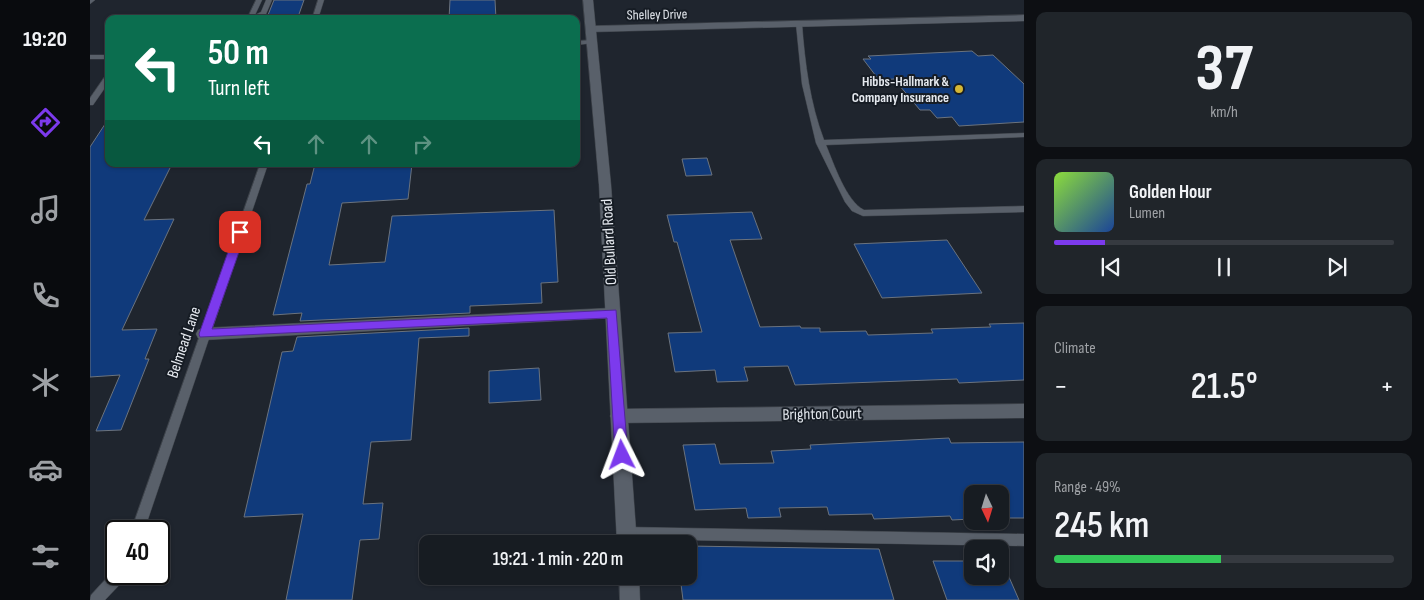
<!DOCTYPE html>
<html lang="en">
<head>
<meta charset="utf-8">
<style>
	:root { --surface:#171c22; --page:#20252a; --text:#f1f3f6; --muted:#9ea1a5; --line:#363a40; --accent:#7c3aed }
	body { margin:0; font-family:"Sofia Sans Condensed",sans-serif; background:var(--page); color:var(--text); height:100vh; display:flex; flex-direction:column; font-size:19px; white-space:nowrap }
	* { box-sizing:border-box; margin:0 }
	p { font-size:16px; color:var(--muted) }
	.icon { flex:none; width:28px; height:28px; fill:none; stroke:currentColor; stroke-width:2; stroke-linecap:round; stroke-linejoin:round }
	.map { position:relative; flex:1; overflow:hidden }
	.details { display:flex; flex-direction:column; gap:12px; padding:12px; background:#0d0f13; width:400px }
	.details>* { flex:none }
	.banner { position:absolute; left:15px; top:15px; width:475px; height:152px; border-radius:10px; box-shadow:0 1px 4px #0004,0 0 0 1px var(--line); background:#0b6e4f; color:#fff; overflow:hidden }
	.needle { width:32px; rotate:176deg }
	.tools { position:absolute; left:874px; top:485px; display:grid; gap:10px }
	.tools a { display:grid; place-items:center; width:45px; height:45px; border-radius:10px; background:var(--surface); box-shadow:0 1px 4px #0004,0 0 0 1px var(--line); font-size:25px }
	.speed { position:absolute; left:15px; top:520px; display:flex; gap:10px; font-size:25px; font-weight:700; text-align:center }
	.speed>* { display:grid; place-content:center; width:65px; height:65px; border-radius:50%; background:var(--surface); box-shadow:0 1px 4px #0004,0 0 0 1px var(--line); line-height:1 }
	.speed .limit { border:2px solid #111; border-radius:8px; background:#fff; color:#111 }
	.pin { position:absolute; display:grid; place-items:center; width:42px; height:42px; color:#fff; margin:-21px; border-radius:10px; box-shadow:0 2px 8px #0006 }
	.me { position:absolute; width:55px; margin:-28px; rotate:357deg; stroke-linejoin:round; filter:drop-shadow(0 0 4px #0008) }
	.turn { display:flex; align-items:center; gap:18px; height:105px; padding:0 20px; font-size:22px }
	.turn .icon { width:65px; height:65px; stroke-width:2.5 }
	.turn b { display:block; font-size:35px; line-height:42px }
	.lanes { display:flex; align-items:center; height:48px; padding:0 20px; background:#0003; justify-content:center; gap:25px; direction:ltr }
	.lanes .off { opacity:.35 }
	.big { font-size:38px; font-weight:600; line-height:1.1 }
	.details .tile { flex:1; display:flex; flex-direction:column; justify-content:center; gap:8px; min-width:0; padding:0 18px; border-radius:10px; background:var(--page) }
	.details .dial { align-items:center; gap:0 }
	.dial b { font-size:65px; line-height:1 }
	.song { display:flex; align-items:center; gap:15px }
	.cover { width:60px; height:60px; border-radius:8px; background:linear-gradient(135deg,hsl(90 70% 55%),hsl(220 70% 35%)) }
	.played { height:5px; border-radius:2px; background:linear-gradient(90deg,var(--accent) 15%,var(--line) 15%) }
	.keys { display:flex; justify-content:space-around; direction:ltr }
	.heat { display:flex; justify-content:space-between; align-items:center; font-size:28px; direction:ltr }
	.charge { height:8px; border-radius:4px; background:linear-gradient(90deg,#34c759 49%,var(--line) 0) }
	.trip { position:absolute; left:329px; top:535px; width:278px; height:50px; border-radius:10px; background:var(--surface); box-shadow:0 1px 4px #0004,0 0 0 1px var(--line); font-weight:600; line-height:50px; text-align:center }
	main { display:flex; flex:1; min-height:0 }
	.menu { display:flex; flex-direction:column; width:90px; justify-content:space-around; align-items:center; background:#090b0e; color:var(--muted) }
	.menu .icon { width:35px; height:35px }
	.menu .on { color:var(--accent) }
	.menu b { font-size:22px; color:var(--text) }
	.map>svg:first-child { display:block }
</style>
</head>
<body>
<main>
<nav class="menu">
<b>19:20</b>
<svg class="icon on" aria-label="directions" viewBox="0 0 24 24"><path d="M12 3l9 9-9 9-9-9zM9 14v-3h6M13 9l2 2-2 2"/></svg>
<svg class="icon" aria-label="music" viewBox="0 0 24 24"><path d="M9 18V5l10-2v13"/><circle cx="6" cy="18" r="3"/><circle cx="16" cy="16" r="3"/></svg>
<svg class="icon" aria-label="phone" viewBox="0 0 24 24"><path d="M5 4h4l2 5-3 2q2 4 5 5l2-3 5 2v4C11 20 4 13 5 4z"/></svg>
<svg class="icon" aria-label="climate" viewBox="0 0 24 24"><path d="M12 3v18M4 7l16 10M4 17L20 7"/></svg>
<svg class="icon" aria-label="car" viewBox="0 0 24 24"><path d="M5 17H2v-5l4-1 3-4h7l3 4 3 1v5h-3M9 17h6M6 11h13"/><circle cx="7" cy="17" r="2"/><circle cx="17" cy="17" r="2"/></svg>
<svg class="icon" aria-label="filters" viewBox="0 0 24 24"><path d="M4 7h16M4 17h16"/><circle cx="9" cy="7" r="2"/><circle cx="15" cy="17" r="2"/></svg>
</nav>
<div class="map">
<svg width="934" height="600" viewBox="0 0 934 600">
	<rect width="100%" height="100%" fill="#1f252e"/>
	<!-- building -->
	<path fill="#103a7b" stroke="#6b737e" d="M184,0H214L208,17L174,18L178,15Z
		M360,0H405L406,19H359Z
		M882,51L888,56L903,55L934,84V122L869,126L862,117L847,118L840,110H830L804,79L789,80L773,59H781L778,56Z
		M19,118V164H82L54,220L84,219L32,330L67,329L55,359H59L31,430L6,431L30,375L0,377V147Z
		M617,158L622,175L596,176L592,159Z
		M225,164H322L318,199L252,203L239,265L295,262L302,216L464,210L468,282L451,283L452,303L380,306V313L210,321L212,313L183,315L217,184H220Z
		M662,212L672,239L640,240L670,327L710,326L711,328H730V332L776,331L778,335L843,333L841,329L901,327L899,324L934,323V380L869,383L867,379L705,385L698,366L654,367L658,381L627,382L625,370L585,372L578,333L612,332L587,242H584L577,215Z
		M857,240L892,293L792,298L764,244Z
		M379,328V336L329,338L321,440L281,442L273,504L293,503L289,539L270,540L262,600H196L213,514L154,517L192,352L203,351L207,337Z
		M449,368L451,400L399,403V371Z
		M859,438L861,443L934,442V518H910V494H882V519L862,520L860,516L784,519L782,514L739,515L737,507L689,508L691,517L658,518L656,508L605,510L593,445L625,444L630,464L684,463L681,451L721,449L720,445Z
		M598,546L789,549L804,600H593L590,576H598Z
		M843,561H882V576H910L912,561L929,600H857Z"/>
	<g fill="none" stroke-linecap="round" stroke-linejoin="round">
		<!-- service casing -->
		<g stroke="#3e434a" stroke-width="1">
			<path id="service" d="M0,0H5L0,4Z
				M166,0H172L165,15L171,12L176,0H182L176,14L167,19H157Z
				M228,0H234L228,19H222Z
				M709,22L712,24C715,64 720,103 734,140L934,133V137L736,145C744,164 756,201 774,210L934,206V212L773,216L762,211L755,202L726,143L712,84L706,24Z
				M502,40L505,42L504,43L486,45V41Z
				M0,55H19V59H0Z
				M16,75H19V82L3,105H0V98Z
				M170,164H178L54,531H41Z
				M536,527L934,534V546L536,539L531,537L529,533L531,529Z
				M25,569L26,574H37L35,579L15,600H0L1,595Z"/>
		</g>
		<!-- minor casing -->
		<g stroke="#3e434a" stroke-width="1">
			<path id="minor" d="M934,15V21L501,32L496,29L501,26Z
				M522,308L527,309L530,313L527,317L522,318L114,340L108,338L106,334L108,330L114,328Z
				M934,404V418L529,423L523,421L520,416L523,411L529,409Z"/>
		</g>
		<!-- tertiary casing -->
		<g stroke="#3e434a" stroke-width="1">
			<path id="tertiary" d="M493,0H503L521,185L547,544H527L509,185Z
				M529,576H549L550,600H530Z"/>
		</g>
		<!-- service -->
		<use href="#service" fill="#59606a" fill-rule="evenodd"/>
		<!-- minor -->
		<use href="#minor" fill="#59606a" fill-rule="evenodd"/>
		<!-- tertiary -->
		<use href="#tertiary" fill="#59606a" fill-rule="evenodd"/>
	</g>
	<!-- route -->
	<path fill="#7c3aed" stroke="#51269a" d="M150,228L156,232L122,329L526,310L538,455L536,459H527L525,455L517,318L110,337L109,334L145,232Z"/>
	<!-- markers -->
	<circle fill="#d4b635" stroke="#161c24" stroke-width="2" cx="869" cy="89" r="5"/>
	<g text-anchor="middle" stroke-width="4" stroke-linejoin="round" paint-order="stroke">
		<!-- far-street labels -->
		<g font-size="14" fill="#e5e9ef" stroke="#161c24">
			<text transform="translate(567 14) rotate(-1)" y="5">Shelley Drive</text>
		</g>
		<!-- far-poi labels -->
		<g font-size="14" font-weight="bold" fill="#e5e9ef" stroke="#161c24" text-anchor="end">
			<text x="859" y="86">Hibbs-Hallmark &amp;<tspan x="859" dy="16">Company Insurance</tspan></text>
		</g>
		<!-- street labels -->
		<g font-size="16" fill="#e5e9ef" stroke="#161c24">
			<text transform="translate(518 242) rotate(-93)" y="6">Old Bullard Road</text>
			<text transform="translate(93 342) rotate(-71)" y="6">Belmead Lane</text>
			<text transform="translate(732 413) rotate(-1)" y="6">Brighton Court</text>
		</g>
	</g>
</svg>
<div class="tools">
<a><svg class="needle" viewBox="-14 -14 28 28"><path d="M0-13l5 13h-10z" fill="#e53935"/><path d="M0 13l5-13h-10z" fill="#9ea1a5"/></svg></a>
<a><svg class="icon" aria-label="sound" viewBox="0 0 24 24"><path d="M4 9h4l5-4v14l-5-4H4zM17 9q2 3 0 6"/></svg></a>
</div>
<div class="speed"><div class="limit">40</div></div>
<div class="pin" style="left:150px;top:232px;background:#d93025"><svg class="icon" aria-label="arrive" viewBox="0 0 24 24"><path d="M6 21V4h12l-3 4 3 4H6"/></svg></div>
<svg class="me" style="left:532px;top:455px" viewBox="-20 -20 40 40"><path d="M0-17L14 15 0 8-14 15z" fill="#7c3aed" stroke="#fff" stroke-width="4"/></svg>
<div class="trip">19:21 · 1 min · 220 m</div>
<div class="banner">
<div class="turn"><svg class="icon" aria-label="left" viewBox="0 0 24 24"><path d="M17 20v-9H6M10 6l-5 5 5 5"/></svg><div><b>50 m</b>Turn left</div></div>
<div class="lanes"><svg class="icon" aria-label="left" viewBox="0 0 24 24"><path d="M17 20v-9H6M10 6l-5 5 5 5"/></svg><svg class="icon off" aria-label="ahead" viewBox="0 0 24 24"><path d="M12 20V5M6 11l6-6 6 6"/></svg><svg class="icon off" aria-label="ahead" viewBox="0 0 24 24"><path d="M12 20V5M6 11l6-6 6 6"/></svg><svg class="icon off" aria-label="right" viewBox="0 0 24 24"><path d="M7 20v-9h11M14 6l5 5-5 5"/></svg></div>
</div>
</div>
<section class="details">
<div class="tile dial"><b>37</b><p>km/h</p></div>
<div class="tile">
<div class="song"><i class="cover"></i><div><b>Golden Hour</b><p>Lumen</p></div></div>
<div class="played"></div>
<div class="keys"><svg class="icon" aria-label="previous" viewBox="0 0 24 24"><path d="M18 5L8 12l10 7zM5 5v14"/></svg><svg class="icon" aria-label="pause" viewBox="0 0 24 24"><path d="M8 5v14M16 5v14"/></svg><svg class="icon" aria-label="next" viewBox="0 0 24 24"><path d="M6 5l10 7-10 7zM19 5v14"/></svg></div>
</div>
<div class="tile"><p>Climate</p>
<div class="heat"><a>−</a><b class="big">21.5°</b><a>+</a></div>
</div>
<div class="tile"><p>Range · 49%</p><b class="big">245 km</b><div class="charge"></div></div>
</section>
</main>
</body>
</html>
